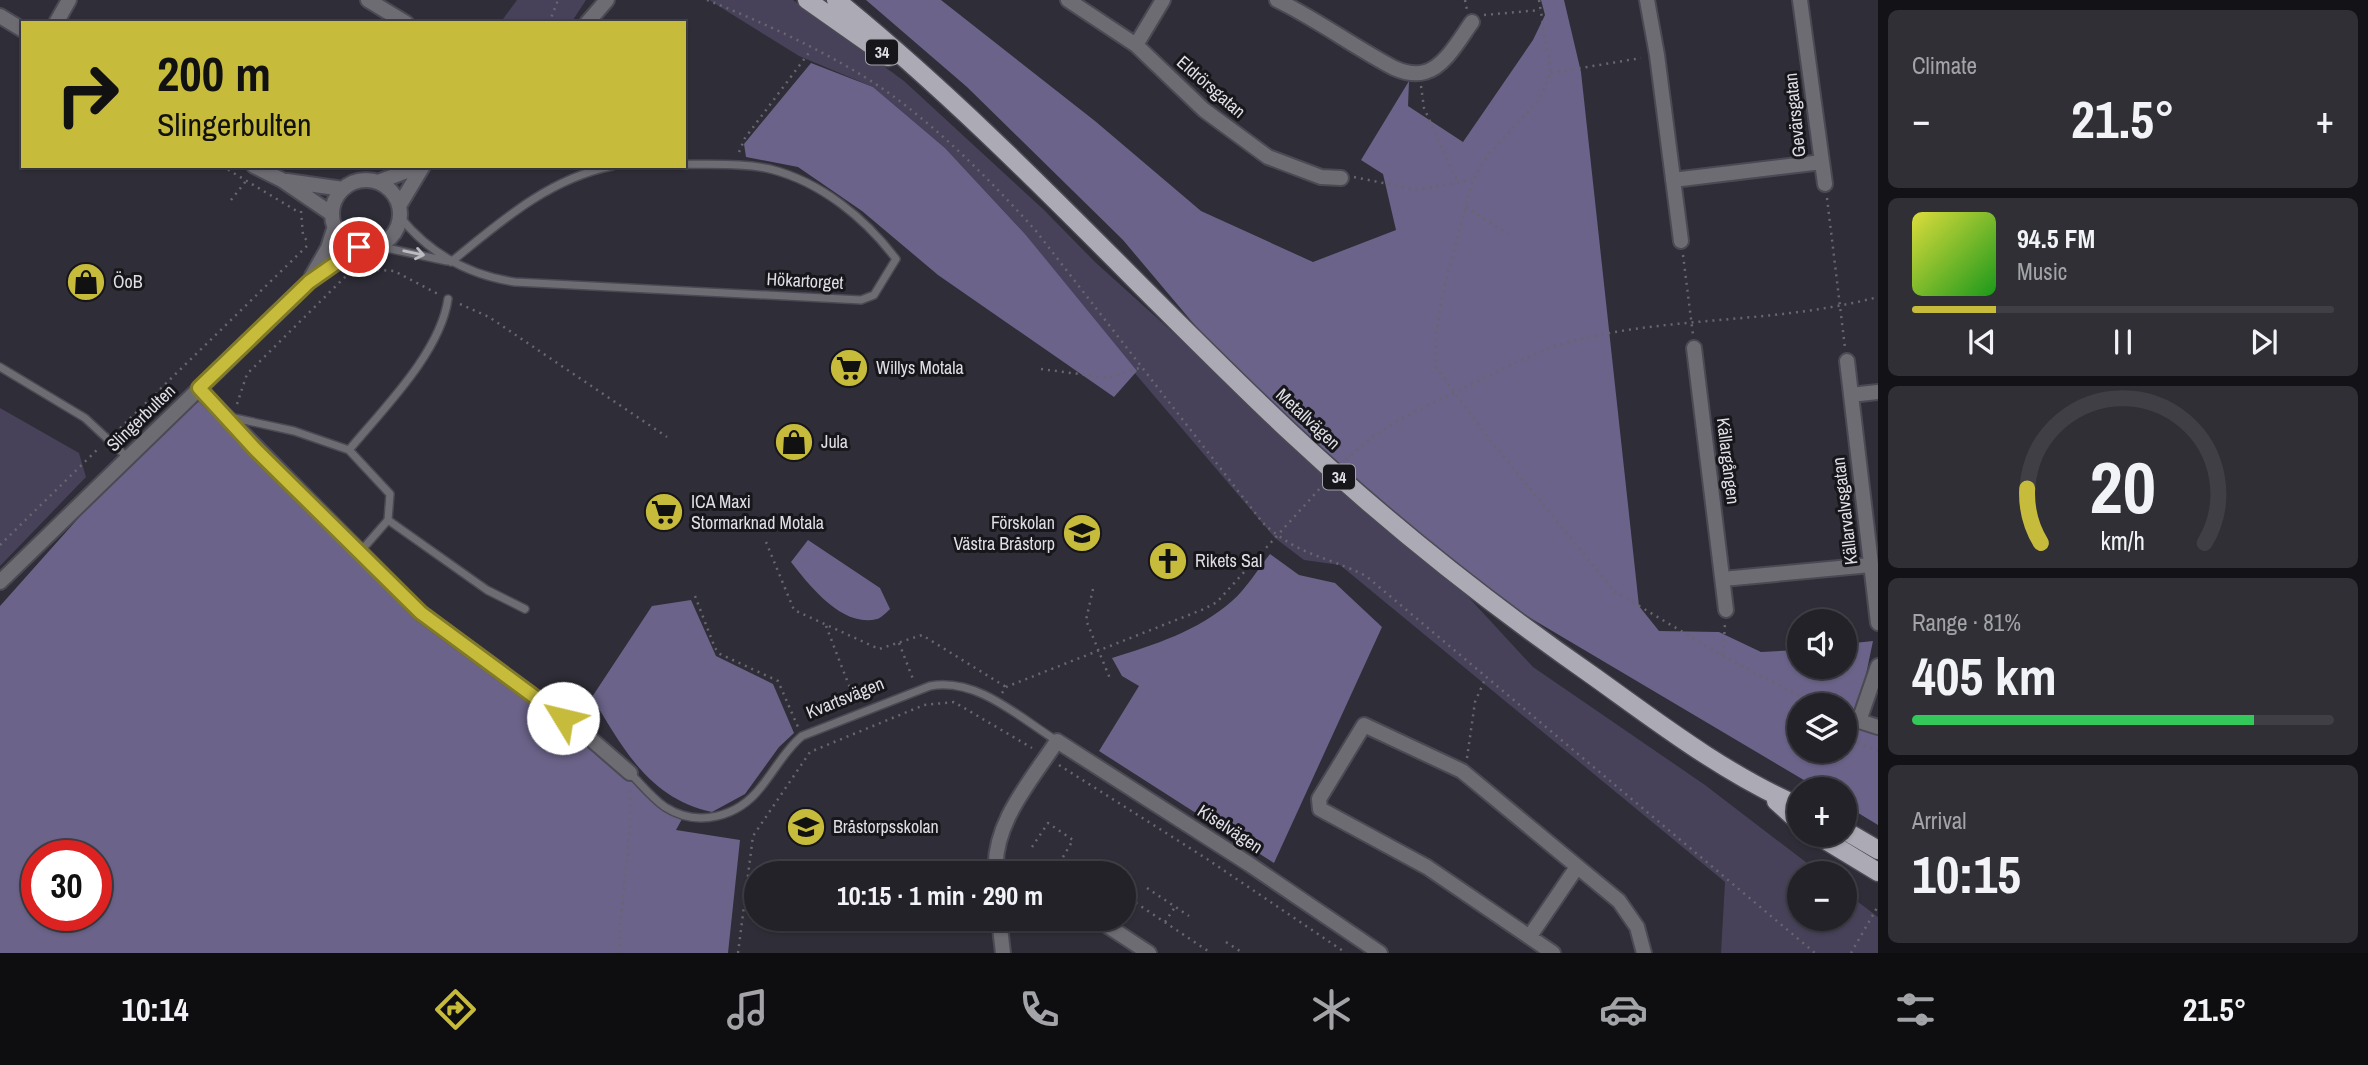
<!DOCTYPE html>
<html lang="en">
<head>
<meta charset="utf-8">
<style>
	:root { --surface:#232229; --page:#2f2f35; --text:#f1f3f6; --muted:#a3a4a8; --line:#403f46; --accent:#c7bb3c }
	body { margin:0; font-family:"Archivo Narrow",sans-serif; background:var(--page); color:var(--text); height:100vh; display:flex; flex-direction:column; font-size:26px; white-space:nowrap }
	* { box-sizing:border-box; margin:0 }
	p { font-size:23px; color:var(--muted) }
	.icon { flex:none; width:38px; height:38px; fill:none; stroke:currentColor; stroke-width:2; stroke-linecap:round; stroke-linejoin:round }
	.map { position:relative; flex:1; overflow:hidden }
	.sheet { display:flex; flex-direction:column; gap:10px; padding:10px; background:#131317; width:490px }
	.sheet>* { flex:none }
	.banner { position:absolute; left:21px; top:21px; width:665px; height:147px; border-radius:0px; box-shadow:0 2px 5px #0004,0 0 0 2px var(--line); background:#c7bb3c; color:#111; overflow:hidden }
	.buttons { position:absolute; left:1787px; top:609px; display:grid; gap:14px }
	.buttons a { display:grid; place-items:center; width:70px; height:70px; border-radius:50%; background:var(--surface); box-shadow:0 2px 5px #0004,0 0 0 2px var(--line); font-size:35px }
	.speed { position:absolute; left:21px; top:840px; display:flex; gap:14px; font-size:35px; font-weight:700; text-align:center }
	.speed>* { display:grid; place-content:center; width:91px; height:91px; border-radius:50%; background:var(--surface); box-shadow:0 2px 5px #0004,0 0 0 2px var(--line); line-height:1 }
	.speed .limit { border:10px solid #d22; background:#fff; color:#111 }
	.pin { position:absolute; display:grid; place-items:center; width:60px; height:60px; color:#fff; margin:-30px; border:4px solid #fff; border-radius:50%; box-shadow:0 2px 7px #0007 }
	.me { position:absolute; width:77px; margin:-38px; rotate:306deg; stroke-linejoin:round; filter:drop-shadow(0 0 5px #0008) }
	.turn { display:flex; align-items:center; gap:24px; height:147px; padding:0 21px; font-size:32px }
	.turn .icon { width:91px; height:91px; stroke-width:2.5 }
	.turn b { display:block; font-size:49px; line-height:60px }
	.big { font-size:52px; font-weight:700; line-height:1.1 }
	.sheet .tile { flex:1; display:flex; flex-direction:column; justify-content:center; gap:10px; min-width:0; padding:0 24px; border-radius:10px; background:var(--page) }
	.sheet .dial { align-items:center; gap:0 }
	.dial svg { height:182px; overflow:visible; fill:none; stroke:var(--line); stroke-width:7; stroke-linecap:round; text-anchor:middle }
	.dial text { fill:var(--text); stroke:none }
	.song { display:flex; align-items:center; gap:21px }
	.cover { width:84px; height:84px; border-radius:10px; background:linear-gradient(135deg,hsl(60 70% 55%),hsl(120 70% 35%)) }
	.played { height:7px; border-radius:4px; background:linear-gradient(90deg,var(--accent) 20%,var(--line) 20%) }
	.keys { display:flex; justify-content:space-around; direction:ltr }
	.heat { display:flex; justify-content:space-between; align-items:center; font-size:38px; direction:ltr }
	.charge { height:10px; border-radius:5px; background:linear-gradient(90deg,#34c759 81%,var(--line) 0) }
	.trip { position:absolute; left:744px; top:861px; width:392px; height:70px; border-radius:35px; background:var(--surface); box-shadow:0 2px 5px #0004,0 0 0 2px var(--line); font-weight:700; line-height:70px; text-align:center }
	.tab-bar { display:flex; height:112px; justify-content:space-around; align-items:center; background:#0e0e10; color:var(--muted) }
	.tab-bar .icon { width:49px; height:49px }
	.tab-bar .on { color:var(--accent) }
	.tab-bar b { font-size:32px; color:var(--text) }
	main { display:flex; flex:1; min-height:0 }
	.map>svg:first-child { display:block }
</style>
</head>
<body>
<main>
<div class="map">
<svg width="1878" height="953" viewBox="0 0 1878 953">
	<rect width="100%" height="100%" fill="#2f2d37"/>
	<!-- green -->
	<path fill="#474259" d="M517,0H586L571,23H500Z
		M709,0H793L904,81L1043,209L1095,262L1290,438L1436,562L1533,667L1705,785L1820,873H1799V919H1844L1845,892L1878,917V953H1721L1725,882L1340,565L1304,560L1275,538L1133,371L1025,234L945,148L873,87L799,56Z
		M0,408L79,453L86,477L0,566Z"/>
	<!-- forest -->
	<path fill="#6b6389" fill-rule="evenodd" d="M866,0H941L1095,121L1201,211L1313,262L1396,230L1383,174L1361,160L1409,81L1408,106L1463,142L1533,40L1545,15L1541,0H1564L1581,72L1639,606L1659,631L1719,632L1761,652L1799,650V667H1844L1845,644L1873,641L1857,718L1878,732V825L1845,805L1844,789H1819L1436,562L1290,438L1123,240L967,87ZM1799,705H1844V751H1799Z
		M811,63L873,87L945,148L1025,234L1137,371L1114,397L938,275L862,211L798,167L746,157L744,144Z
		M201,394L428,622L682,819L676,830L740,840L728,953H0V606L124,467ZM37,856H96V915H37Z
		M808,540L880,588L890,609C887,612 881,618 877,619C842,628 809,585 791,562Z
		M1270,554L1299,575L1335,583L1382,627L1274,863L1099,751L1139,686L1122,676L1112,658C1154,645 1198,631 1232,601C1246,589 1258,569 1270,554Z
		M691,600L716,656L773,684L794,733L779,747L745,794L712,812C650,799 623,749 592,697L652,606Z"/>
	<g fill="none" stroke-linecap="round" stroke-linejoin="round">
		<!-- lane casing -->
		<g stroke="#4b4953" stroke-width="10">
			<path id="lane" d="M400,217C430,254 468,275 515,282L861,300L874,295L896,259C865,218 821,182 770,169C743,163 712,165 684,164
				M377,246L447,261
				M451,262C500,222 548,179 612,166
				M0,367L85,418L128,458
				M230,417L294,431L349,450C383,409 440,353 448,299
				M349,450L390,494L388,520L360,552
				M388,520L487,590L525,609
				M630,773C641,784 652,798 665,807C698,828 738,817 761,787C775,770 785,750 802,736L930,686C977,677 1020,718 1057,741"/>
		</g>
		<!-- street casing -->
		<g stroke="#4b4953" stroke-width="18">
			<path id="street" d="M368,0L406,23
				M1068,0L1136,45L1204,110L1268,157L1321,177L1341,178
				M1277,0C1318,20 1354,47 1394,68C1403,72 1415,75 1425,72C1445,67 1461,37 1472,22
				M1647,0L1657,55L1681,241
				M0,16L23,30
				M56,23L69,0
				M587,23L607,0
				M1136,45L1163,0
				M1822,162L1825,184
				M254,166L282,180L332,214
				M1673,180L1822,162L1800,0
				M332 214a34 34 0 1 1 68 0a34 34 0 1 1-68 0Z
				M287,181L343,189
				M378,182L420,166
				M399,206L423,166
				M312,276L328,248L335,226
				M1694,348L1726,610
				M1847,361L1878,623
				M199,389L421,613L585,734L630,773
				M1851,395L1878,392
				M1723,579L1871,565
				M0,582L309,282L359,247
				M1844,716L1878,727
				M1859,721L1878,666
				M996,873C992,824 1031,781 1057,741L1249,864L1380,953
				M999,919L1003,953
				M1097,919L1149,953
				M1530,936L1577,867
				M1553,953L1427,867L1320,809L1319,799L1364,725L1462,771L1619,901L1637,927L1644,953"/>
		</g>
		<!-- primary casing -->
		<g stroke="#4b4953" stroke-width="21">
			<path id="primary" d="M807,0L888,57
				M836,0C999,132 1138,289 1290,432C1386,522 1488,603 1596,678C1660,724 1727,775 1799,806
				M1776,801L1799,822
				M1844,830L1878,850
				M1817,835L1878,872"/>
		</g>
		<!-- path -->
		<path stroke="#68666f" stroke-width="2.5" stroke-dasharray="2 5" stroke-linecap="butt" d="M707,0C763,22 835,56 883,89C938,127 992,182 1036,231L1263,523C1300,557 1325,555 1366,576L1815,953
			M1465,0L1467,10
			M1539,0L1551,73L1539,100L1488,155L1473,180L1442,296L1436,338V367L1483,431L1614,591L1723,656L1817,705
			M1484,15L1540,10
			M549,23L558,0
			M1551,73L1641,58
			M1421,86L1424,108L1458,183
			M739,152L745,138L811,50
			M222,166L300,213
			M1354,177L1417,190L1471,180
			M1827,198L1845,348
			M231,200L246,181
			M1466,207L1508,234
			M301,211L303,235L309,244
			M1683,255L1693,335
			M460,304L489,317L667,437
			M1041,369L1109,378L1142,367
			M237,404L247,374L347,275L379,270L394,271L438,294
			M115,433L309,244
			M1346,460C1379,427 1417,410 1458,391C1498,372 1537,349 1580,339C1679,316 1780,323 1878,297
			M766,542L794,610L879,649L922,635L1006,687
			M0,545L100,447
			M1093,589L1086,620L1111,681
			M695,596L715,648L720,654L778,681L798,727
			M826,626L855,701
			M899,643L913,679
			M1723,655L1725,623
			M1002,693L1006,687L1204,609L1217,602L1323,485
			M1844,738L1878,751
			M1467,758L1475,702L1486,677
			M1059,765L1207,859L1346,953
			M1032,847L1048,823L1073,840L1059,864
			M1051,873L1059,864L1074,873
			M1147,888L1189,916
			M1124,895L1211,953
			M1165,922L1175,907
			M1226,942L1243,953
			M619,953C620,898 632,845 630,790
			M738,953L753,836L810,752L924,705L954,702L1032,748
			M1851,953L1878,906"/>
		<!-- lane -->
		<use href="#lane" stroke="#6d6c72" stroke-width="7"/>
		<!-- street -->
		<use href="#street" stroke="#6d6c72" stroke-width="14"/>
		<!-- primary -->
		<use href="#primary" stroke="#abaab5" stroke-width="18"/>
	</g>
	<!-- one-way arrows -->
	<defs><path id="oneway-shaft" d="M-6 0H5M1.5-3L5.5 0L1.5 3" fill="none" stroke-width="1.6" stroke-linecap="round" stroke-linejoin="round" transform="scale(1.75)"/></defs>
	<use stroke="#bdbcc2" href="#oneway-shaft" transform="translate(414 253) rotate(12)"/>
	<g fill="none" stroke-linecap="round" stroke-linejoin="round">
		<!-- route casing -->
		<g stroke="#817a27" stroke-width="18">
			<path id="route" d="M359,247L309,282L199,388L255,449L421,613L563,718"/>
		</g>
		<!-- route -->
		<use href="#route" stroke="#c7bb3c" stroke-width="12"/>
	</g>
	<!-- icons -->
	<defs>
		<g id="shop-disc" transform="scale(2.0125)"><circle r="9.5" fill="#c7bb3c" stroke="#17161b"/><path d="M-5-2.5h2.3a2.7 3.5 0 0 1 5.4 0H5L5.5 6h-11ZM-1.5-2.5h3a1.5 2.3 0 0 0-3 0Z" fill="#111"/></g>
		<g id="supermarket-disc" transform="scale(2.0125)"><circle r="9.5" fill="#c7bb3c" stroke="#17161b"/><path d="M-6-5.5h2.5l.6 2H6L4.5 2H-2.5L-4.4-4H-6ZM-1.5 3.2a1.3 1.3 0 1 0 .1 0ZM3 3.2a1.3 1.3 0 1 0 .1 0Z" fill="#111"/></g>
		<g id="school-disc" transform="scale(2.0125)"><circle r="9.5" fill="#c7bb3c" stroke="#17161b"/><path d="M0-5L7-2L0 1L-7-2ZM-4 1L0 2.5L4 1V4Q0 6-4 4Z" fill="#111"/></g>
		<g id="church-disc" transform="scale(2.0125)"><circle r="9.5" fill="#c7bb3c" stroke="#17161b"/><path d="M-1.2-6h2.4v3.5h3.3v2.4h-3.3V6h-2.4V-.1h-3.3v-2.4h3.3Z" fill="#111"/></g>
	</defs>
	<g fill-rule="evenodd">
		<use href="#shop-disc" x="86" y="282"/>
		<use href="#supermarket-disc" x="849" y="368"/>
		<use href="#shop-disc" x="794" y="442"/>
		<use href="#supermarket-disc" x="664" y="512"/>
		<use href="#school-disc" x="1082" y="533"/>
		<use href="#church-disc" x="1168" y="561"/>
		<use href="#school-disc" x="806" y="827"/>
	</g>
	<g text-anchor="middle" stroke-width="6" stroke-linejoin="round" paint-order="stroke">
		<!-- shield labels -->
		<g fill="#17161b" stroke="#a3a2a8" stroke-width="2">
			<rect x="866" y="39.5" width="32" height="25" rx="5"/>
			<rect x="1323" y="464.5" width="32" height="25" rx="5"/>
		</g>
		<g font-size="16" font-weight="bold" fill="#dfdee5">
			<text x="882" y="58">34</text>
			<text x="1339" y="483">34</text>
		</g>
		<!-- street labels -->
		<g font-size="18" fill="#dfdee5" stroke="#17161b">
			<text transform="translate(1211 87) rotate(41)" y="6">Eldrörsgatan</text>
			<text transform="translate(1795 115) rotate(-96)" y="6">Gevärsgatan</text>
			<text transform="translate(805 281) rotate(3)" y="6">Hökartorget</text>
			<text transform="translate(141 418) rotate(-44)" y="6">Slingerbulten</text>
			<text transform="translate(1308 419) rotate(43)" y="6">Metallvägen</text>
			<text transform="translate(1728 461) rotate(83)" y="6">Källargången</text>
			<text transform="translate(1845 511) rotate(-97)" y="6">Källarvalvsgatan</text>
			<text transform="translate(845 698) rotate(-22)" y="6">Kvartsvägen</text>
			<text transform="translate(1230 829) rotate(33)" y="6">Kiselvägen</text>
		</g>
		<!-- poi labels -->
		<g font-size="18" fill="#dfdee5" stroke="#17161b" text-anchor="start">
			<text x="113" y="288">ÖoB</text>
			<text x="876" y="374">Willys Motala</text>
			<text x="821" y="448">Jula</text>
			<text x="691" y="508">ICA Maxi<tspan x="691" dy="21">Stormarknad Motala</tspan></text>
			<text x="1055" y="529" text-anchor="end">Förskolan<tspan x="1055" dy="21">Västra Bråstorp</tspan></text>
			<text x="1195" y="567">Rikets Sal</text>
			<text x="833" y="833">Bråstorpsskolan</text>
		</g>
	</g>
</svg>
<div class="buttons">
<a><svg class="icon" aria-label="sound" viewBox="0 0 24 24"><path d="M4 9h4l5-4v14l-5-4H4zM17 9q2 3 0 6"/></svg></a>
<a><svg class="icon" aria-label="layers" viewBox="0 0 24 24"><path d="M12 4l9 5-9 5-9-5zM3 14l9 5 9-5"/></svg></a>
<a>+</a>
<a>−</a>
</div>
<div class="speed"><div class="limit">30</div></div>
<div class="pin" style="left:359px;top:247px;background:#d93025"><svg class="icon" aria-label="arrive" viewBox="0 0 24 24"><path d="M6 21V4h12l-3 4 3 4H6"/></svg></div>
<svg class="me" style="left:563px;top:718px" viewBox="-20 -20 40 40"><circle r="19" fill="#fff"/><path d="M0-13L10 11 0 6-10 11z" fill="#c7bb3c"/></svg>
<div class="trip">10:15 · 1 min · 290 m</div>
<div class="banner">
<div class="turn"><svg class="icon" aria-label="right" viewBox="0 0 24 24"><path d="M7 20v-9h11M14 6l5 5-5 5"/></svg><div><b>200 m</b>Slingerbulten</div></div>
</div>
</div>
<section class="sheet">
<div class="tile"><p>Climate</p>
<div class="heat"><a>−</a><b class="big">21.5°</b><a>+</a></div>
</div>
<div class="tile">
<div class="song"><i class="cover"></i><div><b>94.5 FM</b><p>Music</p></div></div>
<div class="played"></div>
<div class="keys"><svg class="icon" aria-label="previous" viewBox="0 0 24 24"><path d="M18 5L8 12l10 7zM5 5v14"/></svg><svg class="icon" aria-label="pause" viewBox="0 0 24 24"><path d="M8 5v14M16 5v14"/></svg><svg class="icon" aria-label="next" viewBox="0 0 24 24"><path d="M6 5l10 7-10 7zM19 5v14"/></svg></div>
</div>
<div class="tile dial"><svg viewBox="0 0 100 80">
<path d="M14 69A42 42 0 1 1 86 69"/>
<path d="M14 69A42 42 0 0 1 8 45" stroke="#c7bb3c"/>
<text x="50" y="56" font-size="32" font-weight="700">20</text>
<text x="50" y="72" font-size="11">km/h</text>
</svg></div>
<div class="tile"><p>Range · 81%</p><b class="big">405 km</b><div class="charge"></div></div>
<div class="tile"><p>Arrival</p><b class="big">10:15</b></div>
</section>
</main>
<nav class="tab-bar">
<b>10:14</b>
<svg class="icon on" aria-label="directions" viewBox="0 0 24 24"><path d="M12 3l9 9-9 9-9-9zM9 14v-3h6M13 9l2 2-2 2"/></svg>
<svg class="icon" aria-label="music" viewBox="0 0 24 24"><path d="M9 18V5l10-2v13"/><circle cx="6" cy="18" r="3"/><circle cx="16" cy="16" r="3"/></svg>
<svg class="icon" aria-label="phone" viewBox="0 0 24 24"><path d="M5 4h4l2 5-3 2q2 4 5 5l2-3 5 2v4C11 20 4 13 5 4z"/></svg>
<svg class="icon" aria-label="climate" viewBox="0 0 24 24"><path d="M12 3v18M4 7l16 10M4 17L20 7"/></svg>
<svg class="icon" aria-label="car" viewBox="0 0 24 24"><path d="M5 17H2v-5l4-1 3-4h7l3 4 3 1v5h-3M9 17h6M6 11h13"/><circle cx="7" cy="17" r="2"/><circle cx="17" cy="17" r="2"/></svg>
<svg class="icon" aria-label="filters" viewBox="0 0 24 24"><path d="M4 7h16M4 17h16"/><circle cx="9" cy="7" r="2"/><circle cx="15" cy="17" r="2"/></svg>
<b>21.5°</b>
</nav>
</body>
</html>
